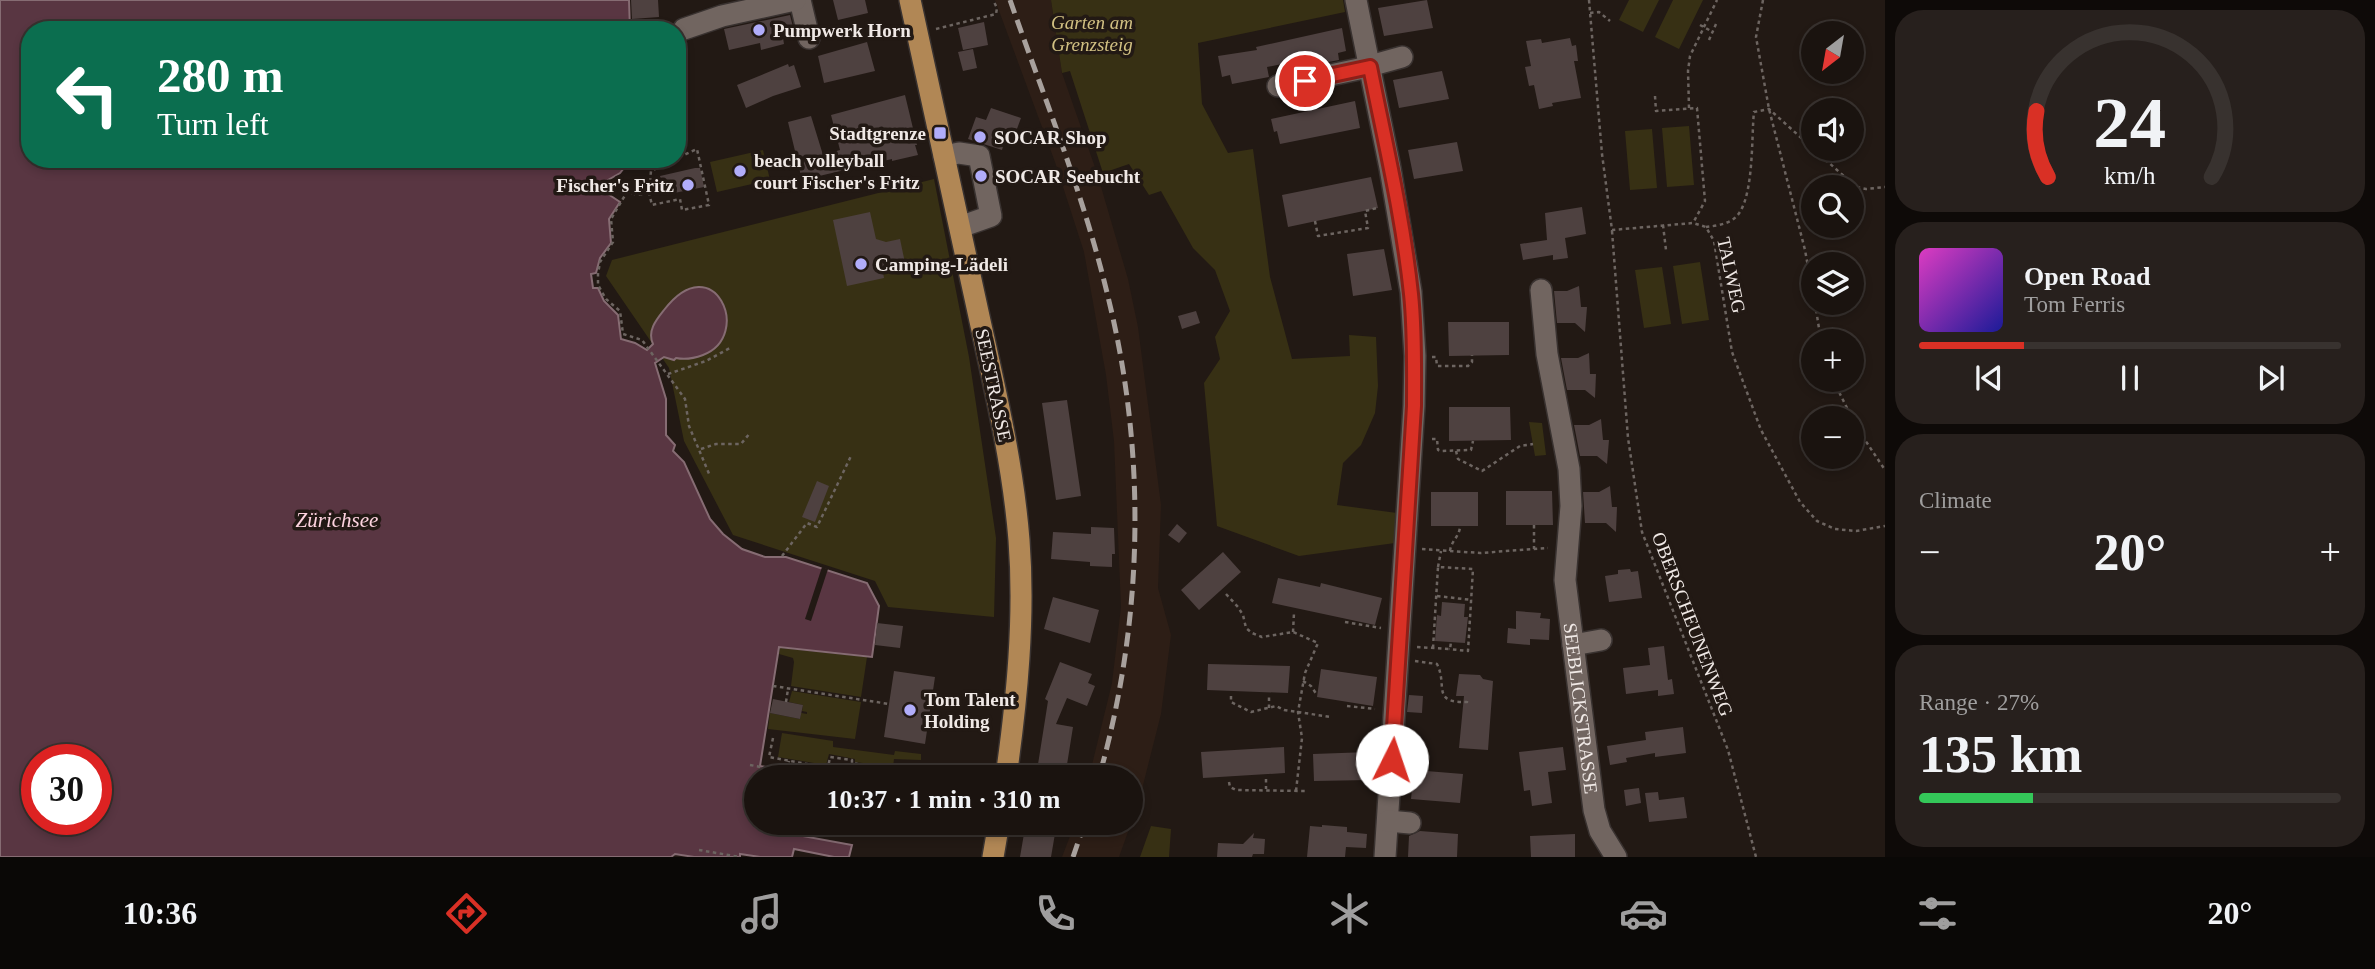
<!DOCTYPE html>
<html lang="en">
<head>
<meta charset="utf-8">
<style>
	:root { --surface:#1a130f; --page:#27201d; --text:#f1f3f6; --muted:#9f9e9e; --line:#38322f; --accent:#d93025 }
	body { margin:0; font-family:Georgia,serif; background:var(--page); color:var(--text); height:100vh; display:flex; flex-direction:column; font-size:26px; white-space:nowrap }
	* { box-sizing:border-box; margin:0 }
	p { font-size:23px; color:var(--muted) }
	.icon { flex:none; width:38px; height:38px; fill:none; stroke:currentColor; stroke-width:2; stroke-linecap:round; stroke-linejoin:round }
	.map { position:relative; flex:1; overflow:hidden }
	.panel { display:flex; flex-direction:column; gap:10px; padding:10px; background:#0e0a08; width:490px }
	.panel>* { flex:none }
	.banner { position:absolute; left:21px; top:21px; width:665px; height:147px; border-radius:28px; box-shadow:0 4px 10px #0003,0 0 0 2px var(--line); background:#0b6e4f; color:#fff; overflow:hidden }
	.needle { width:46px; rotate:211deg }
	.controls { position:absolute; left:1801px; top:21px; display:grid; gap:14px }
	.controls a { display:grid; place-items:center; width:63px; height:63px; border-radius:50%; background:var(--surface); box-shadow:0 4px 10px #0003,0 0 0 2px var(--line); font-size:35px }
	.speed { position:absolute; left:21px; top:744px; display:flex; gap:14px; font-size:35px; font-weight:700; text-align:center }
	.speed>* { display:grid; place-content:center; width:91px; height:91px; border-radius:50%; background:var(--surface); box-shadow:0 4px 10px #0003,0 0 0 2px var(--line); line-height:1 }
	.speed .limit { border:10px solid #d22; background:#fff; color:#111 }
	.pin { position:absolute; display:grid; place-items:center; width:60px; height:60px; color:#fff; margin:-30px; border:4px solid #fff; border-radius:50%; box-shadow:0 2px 7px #0007 }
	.me { position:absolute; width:77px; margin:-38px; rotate:4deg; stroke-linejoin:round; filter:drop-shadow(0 0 5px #0008) }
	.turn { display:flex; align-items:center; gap:24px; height:147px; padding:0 21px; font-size:32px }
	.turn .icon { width:91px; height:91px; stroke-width:2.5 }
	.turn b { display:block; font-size:49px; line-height:60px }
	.big { font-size:52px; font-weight:800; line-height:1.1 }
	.panel .tile { flex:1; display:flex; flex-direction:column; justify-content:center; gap:10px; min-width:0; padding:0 24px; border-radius:28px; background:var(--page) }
	.panel .dial { align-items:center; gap:0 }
	.dial svg { height:182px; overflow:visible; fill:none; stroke:var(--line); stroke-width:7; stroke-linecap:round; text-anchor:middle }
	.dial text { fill:var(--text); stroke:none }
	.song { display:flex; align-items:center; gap:21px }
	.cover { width:84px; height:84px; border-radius:10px; background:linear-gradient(135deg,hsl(310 70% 55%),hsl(240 70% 35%)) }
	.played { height:7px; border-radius:4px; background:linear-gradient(90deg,var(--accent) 25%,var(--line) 25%) }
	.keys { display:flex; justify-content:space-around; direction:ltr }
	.heat { display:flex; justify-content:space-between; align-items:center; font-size:38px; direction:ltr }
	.charge { height:10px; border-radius:5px; background:linear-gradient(90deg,#34c759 27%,var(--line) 0) }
	.trip { position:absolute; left:744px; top:765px; width:399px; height:70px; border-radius:35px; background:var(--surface); box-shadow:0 4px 10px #0003,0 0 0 2px var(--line); font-weight:800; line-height:70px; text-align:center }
	.menu { display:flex; height:112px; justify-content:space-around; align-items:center; background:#0a0806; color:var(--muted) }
	.menu .icon { width:49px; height:49px }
	.menu .selected { color:var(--accent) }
	.menu b { font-size:32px; color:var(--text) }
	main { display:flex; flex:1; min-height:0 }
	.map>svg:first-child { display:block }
</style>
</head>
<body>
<main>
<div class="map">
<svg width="1885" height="857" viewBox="0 0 1885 857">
	<rect width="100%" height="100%" fill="#221914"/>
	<!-- built -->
	<path fill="#2d1e16" d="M995,0H1051L1062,73L1097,173L1128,279L1138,327L1161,505L1158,588L1171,635L1161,714L1139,801L1119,857H1062L1075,823L1130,822V777H1089L1112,683L1121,607L1114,441L1106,375L1084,252L1055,162Z"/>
	<!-- green -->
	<path fill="#373014" d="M1051,0H1343L1345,12L1198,43L1202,104L1228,153L1253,149L1270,277L1292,359L1350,356L1349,335L1376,337L1378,386L1375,413L1361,445L1343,463L1337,505L1397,513L1395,543L1299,556L1217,526L1204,383L1220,359L1215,337L1230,311L1215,270L1193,248L1161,191L1149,195L1129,164L1103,173L1070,71L1062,73Z
		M1629,0H1659L1643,32L1619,20Z
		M1673,0H1703L1679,49L1655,37Z
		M1689,126L1694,185L1667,187L1662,128Z
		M1652,129L1657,188L1630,190L1625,131Z
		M763,150L770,180L717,192L710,162Z
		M934,179L969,357L996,538L994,617L888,607L875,581L733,535L684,441L669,368L606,276L612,260Z
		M1700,262L1709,320L1682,324L1673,266Z
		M1662,267L1671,324L1644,328L1635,270Z
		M1529,422L1542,423L1546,455L1535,456Z
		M780,648L867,657L861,697L791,686L794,662L793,658L779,654Z
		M792,691L861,702L855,739L768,729L770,713L800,719L801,713L807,714V712L802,711L803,705L789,702Z
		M782,733L833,741V747L894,755L895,751L921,754V760L894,759L893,767L855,762V759L829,754L826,765L778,757Z
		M790,763L826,769L825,777H788Z
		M795,823H862L861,834Z
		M1151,826L1171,829L1169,857H1140Z"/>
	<!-- water -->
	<path fill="#593642" stroke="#866c73" stroke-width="2" fill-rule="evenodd" d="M0,0H629L630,30H30V159H631L620,173L608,180V194L620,202L609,219L611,243L600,258L596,273L591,274L593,288H598L604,301L618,315L621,339L635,343L647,350L653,344C647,331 656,320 664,310C714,245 754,336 703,355C695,358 685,360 676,358L674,360L664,357L655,363L666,399V435L675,445L673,451L684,462L710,519L723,534L742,549L765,557H786L867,583L879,606L872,657L779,647L760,766L782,770L781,777H756L753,814L756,815V822L799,824L797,835L852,845L849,857H834L794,849L792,857H760L740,854V857H694L675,854L671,857H0ZM37,760H96V819H37Z"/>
	<!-- pier -->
	<path fill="#221914" d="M822,567L828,569L811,621L805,619Z"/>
	<!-- building -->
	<path fill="#4e4140" d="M631,0H658L659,17L632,19Z
		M833,0H865L868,13L838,20Z
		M1427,0L1433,28L1384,36L1378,8Z
		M790,15L795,35L783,38L784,44L761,50L760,43L729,50L724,29Z
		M984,22L988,45L963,50L958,28Z
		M1342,28L1346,51L1338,53L1339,60L1302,67L1301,60L1267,67L1269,77L1232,84L1230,75L1222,77L1218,56L1257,50L1256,47Z
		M1570,38L1572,46L1576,45L1578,61H1574L1581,98L1552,103L1553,106L1539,109L1534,85L1529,86L1525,67L1531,66L1526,41L1541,39L1542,43Z
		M867,42L875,71L824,83L818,56Z
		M973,49L977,68L963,71L958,52Z
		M788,64L789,67L794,65L801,87L773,96L746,108L737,85Z
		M1442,71L1449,99L1399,108L1393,80Z
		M905,95L917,145H915L918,155L892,161V159L802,180L788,122L811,116L823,155L840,150L831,115Z
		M1355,101L1360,128L1280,144L1277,131L1274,132L1271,119Z
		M991,108L1021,118L1011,145L1004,143L1002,150L968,139L976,117L986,120Z
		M1457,142L1463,171L1414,179L1408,150Z
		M695,168H700L704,187L664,195L660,176Z
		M1371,177L1378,208L1288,227L1282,195Z
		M1582,207L1586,234L1565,238L1568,258L1553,260V255L1523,260L1520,244L1547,240L1545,213Z
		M870,212L876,239L886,242L900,239L905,263L882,267L884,278L847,286L833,220Z
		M1384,249L1392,290L1353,296L1347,254Z
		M1579,286L1581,307H1587L1585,332L1575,323H1557L1554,291H1567Z
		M1196,311L1200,323L1182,329L1178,316Z
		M1448,322H1509V355L1449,356Z
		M1589,353L1590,374H1596L1595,398L1585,390H1567L1561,358H1578Z
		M1067,400L1081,496L1056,500L1042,403Z
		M1449,407H1510L1511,440L1449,441Z
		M1601,419L1603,440H1609L1607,464L1597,456H1580L1574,425H1589Z
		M817,481L829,486L815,522L802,517Z
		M1610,486L1612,507H1617L1616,532L1606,523H1585L1583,492H1599Z
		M1506,491H1552L1553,525H1506Z
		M1431,492H1478V526H1431Z
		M1177,524L1187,533L1179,543L1168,535Z
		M1091,527L1114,528L1115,554H1112V567L1090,566V562L1051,559L1053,532L1091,534Z
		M1223,552L1241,572L1199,610L1181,590Z
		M1630,569L1631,572L1638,571L1642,598L1609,602L1605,576L1618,574V570Z
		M1278,578L1320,587L1321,583L1382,598L1375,625L1272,603Z
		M1053,597L1099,610L1090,643L1044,629Z
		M1442,602L1465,604L1464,617H1468L1465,643L1435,641L1437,615L1441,616Z
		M1516,611L1541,613L1540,618L1550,619L1549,640L1530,639V645L1507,643L1508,628L1516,629Z
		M877,623L903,626L900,648L875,645Z
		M1664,646L1668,680L1672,679L1674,694L1658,696V690L1626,694L1623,668L1650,665L1648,648Z
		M1060,662L1092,674L1088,683L1095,686L1087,706L1067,698L1056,724L1073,727L1065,777H1036L1048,701L1045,699Z
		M1208,664L1290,666L1288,693L1207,690Z
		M1321,669L1377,677L1373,706L1317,697Z
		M894,671L935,677L925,744L884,737Z
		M1459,674L1480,675L1483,679L1493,681L1488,750L1459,748L1464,696H1456Z
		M1409,695L1423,696L1422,713L1407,712Z
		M773,699L803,705L800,719L770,713Z
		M1683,727L1686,753L1655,757V753L1626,758L1627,762L1610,765L1607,746L1646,740L1645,732Z
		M1284,747L1285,773L1203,778L1201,752Z
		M1563,747L1566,770L1548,772L1552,803L1532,806L1530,790L1524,791L1519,752Z
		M1369,752L1370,780L1314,781L1313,754Z
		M1414,770L1463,774L1460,803L1411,799Z
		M1639,788L1641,803L1626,806L1624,790Z
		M1658,792L1659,800L1684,797L1687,818L1649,822L1645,793Z
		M1026,822H1057L1051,857H1020Z
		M1322,825L1347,827V832L1367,834L1366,848L1346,847L1345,857H1307L1310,826L1322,827Z
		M1420,831L1458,834L1457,857H1408L1409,836Z
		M1254,833L1253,838L1265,839L1264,854H1253L1252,857H1217L1218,843L1243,844Z
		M1575,834V857H1531L1530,836Z"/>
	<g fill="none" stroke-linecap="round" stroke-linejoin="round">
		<!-- minor casing -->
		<g stroke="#393230" stroke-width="24">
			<g id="minor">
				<path d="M800,0L809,38"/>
				<path d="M1356,0L1390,168L1411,292L1415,356L1414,406L1385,857"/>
				<path d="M684,29L722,16L795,0"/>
				<path d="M1278,86L1359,69L1402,57"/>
				<path d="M944,156L959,153L979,156L991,216L960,227"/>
				<path id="s1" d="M1541,290L1547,354L1569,469L1571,506L1565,580L1594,810L1600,831L1616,857"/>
				<path d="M1573,645L1601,640"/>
				<path d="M1388,821L1410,823"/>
			</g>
		</g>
		<!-- major casing -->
		<g stroke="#393230" stroke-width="24">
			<path id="major" d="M910,0C933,107 956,214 980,321C996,393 1013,465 1019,540C1025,618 1017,699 1006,777
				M993,857L999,822"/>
		</g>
		<!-- path -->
		<path stroke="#6d6561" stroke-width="2.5" stroke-dasharray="3.5 3.5" stroke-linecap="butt" d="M1589,0L1602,154L1612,230L1693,223L1706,227L1714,241L1732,352L1761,430L1800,502L1817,521L1835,529L1856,531L1885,526
			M1763,0L1756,37L1769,109L1805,250L1813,294
			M1590,13L1599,12L1610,21
			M1700,25L1713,32
			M936,29L996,14L997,8L993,0
			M1709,40L1716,24
			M1655,96L1656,111L1697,108L1705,201L1693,223
			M1689,108L1688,71L1690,56L1717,0
			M676,159L651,171L649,193L652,205L680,199L682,210L709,205L697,149L677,158
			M649,193L638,195L627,192L611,219L613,242L600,262L598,274V285L606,299L620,311L623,334L642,340L685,399L689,426L710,476
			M1315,221L1318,236L1368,228L1365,211L1377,208
			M1663,225L1666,250
			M1706,227C1714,226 1724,225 1732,220C1755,207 1751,138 1754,112L1769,109L1856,187L1866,189L1885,187
			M1612,231L1628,438L1642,532L1728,750L1756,857
			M1815,303L1821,341
			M1432,357H1436L1437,366H1468L1472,362V355
			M668,374L706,361L730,348
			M1833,380L1857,428L1885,470
			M1432,439H1437L1438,450L1440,451L1471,450L1473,441
			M701,449L716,444H741L750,433
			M1456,451L1458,459L1482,471L1520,446L1533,444
			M1534,525V549
			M1422,549L1480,553L1548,548
			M1450,551C1451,541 1460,536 1460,526
			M782,556L807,523L817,527L851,456
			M1438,567L1441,551
			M1226,594L1238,607L1243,615L1246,628L1252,633L1262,637L1293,632L1318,643L1305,673L1298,712L1302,738L1296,791
			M1437,596L1472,600
			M1345,622L1381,628
			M1293,632L1294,613
			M1417,647L1450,649L1451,642
			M1433,648L1438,567L1473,569L1468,651L1449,649
			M1415,661L1437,664C1448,686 1431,703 1467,702V699
			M1303,681L1311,686L1317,695
			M773,686L889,704
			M1231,696V702L1251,712L1276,706L1284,710L1331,717
			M786,702L788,689
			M1347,706L1375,709
			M1269,708V697
			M773,738L769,757L828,768L830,757L852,760V763L891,770
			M750,765L782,771L781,777
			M786,776L789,761
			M890,777L891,770L906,773
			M1266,779V789
			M1229,782L1230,787L1236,790L1306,791
			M699,850L740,857"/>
		<!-- minor -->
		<use href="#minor" stroke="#716560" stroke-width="21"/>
		<!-- major -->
		<use href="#major" stroke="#b18755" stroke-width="21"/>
		<!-- rail -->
		<path stroke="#a8a19d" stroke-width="5" stroke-dasharray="14 7" stroke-linecap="butt" d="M1010,0C1045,100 1085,198 1109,301C1147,457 1143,623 1099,777
			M1073,857L1085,822"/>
	</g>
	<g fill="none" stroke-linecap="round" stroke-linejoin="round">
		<!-- route casing -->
		<g stroke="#8d1f18" stroke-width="18">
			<path id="route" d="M1305,81L1370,67C1385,142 1403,217 1411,294C1415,331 1414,369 1414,406L1392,760"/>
		</g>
		<!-- route -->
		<use href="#route" stroke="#d93025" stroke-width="12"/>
	</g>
	<!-- markers -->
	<g fill="#b1adfa" stroke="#221914" stroke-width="2.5">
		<circle cx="759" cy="30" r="7"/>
		<rect x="933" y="126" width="14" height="14" rx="3.5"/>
		<circle cx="980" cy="137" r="7"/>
		<circle cx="740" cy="171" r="7"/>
		<circle cx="981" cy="176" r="7"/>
		<circle cx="688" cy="185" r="7"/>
		<circle cx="861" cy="264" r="7"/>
		<circle cx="910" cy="710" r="7"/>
	</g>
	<g text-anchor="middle" stroke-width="7" stroke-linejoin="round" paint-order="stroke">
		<!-- park labels -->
		<g font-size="19" font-style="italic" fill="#d2c183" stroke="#221914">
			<text x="1092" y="29">Garten am<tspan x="1092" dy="22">Grenzsteig</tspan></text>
		</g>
		<!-- poi labels -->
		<g font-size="19" font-weight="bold" fill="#f0e9e6" stroke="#221914" text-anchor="start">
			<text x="773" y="37">Pumpwerk Horn</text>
			<text x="926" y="140" text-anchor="end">Stadtgrenze</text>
			<text x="994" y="144">SOCAR Shop</text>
			<text x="754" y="167">beach volleyball<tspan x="754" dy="22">court Fischer's Fritz</tspan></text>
			<text x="995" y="183">SOCAR Seebucht</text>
			<text x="674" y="192" text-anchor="end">Fischer's Fritz</text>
			<text x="875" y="271">Camping-Lädeli</text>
			<text x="924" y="706">Tom Talent<tspan x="924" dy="22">Holding</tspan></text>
		</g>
		<!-- street labels -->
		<g font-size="19" fill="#f0e9e6" stroke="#221914">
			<text transform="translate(1732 275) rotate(78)" y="7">TALWEG</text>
			<text transform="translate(994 385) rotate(78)" y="7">SEESTRASSE</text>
			<text transform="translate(1693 624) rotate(69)" y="7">OBERSCHEUNENWEG</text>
			<text dy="7" stroke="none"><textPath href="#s1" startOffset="422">SEEBLICKSTRASSE</textPath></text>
		</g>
		<!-- water labels -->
		<g font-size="21" font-style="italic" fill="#fdd3df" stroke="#221914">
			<text x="337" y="527">Zürichsee</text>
		</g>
	</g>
</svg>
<div class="controls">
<a><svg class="needle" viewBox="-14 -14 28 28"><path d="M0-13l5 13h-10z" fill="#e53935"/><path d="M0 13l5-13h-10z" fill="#9f9e9e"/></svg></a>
<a><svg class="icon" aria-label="sound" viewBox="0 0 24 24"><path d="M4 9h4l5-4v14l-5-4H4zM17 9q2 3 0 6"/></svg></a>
<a><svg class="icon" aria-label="search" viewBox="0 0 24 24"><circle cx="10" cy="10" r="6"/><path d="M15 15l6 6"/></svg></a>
<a><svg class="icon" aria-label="layers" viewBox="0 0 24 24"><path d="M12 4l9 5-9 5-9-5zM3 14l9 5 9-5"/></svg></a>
<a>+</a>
<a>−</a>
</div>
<div class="speed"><div class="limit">30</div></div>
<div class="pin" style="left:1305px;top:81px;background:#d93025"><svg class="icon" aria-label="arrive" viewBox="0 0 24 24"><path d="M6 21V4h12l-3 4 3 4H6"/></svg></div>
<svg class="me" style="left:1392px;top:760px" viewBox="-20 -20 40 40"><circle r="19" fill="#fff"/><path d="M0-13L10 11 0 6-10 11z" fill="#d93025"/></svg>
<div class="trip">10:37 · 1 min · 310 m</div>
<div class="banner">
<div class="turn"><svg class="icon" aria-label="left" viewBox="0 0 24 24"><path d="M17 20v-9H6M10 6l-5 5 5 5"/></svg><div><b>280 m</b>Turn left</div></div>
</div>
</div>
<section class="panel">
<div class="tile dial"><svg viewBox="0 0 100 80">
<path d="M14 69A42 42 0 1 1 86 69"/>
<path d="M14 69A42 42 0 0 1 9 40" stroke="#d93025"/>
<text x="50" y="56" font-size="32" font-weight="700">24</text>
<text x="50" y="72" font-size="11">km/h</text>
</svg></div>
<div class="tile">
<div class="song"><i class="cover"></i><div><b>Open Road</b><p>Tom Ferris</p></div></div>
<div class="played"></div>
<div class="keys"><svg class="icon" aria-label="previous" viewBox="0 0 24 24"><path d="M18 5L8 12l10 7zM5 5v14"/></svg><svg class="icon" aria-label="pause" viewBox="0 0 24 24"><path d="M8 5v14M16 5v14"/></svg><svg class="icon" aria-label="next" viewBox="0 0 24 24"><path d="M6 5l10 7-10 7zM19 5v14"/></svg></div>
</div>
<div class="tile"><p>Climate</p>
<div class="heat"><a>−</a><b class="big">20°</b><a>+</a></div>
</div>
<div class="tile"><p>Range · 27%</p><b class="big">135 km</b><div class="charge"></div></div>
</section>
</main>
<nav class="menu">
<b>10:36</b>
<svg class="icon selected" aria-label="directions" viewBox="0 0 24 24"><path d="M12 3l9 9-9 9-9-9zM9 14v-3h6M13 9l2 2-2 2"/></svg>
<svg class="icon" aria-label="music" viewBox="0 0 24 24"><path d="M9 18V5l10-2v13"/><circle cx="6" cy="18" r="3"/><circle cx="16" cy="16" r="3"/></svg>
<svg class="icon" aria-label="phone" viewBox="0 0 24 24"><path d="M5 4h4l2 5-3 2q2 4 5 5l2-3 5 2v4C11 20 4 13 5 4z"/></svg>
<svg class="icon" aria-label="climate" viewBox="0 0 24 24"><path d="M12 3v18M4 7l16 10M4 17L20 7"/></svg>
<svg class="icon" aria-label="car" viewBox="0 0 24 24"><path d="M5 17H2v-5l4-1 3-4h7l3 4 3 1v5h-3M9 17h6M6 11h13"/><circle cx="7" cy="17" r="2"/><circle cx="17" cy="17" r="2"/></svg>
<svg class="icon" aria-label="filters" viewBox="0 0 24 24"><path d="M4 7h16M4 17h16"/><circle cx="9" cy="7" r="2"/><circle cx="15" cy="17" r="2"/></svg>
<b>20°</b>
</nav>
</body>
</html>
